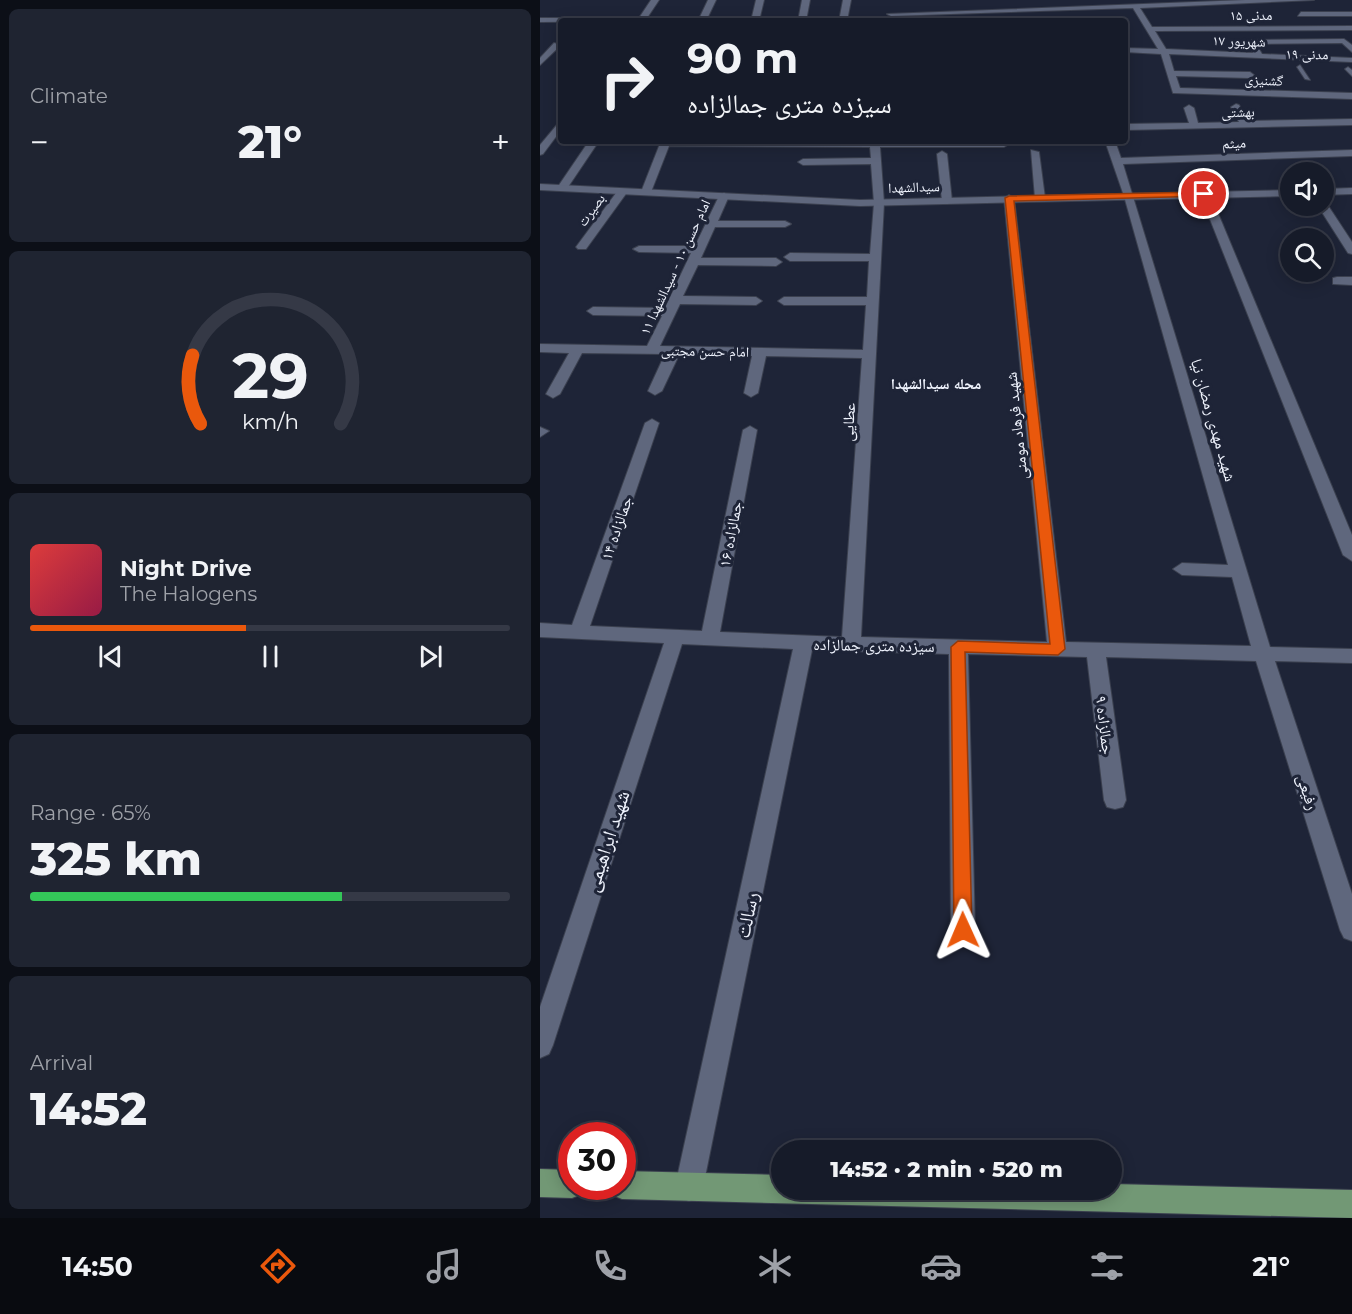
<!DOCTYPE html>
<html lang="en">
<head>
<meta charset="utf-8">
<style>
	:root { --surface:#161b29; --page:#1f2431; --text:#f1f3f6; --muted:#9ea1a8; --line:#353946; --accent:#ea580c }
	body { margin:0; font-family:Montserrat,"Noto Naskh Arabic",sans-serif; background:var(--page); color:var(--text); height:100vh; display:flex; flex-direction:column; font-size:22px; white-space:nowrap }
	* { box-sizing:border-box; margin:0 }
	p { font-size:20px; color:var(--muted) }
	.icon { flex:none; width:33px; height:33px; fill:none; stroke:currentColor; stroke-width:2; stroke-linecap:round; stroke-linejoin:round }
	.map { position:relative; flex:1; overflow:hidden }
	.panel { display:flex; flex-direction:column; gap:9px; padding:9px; background:#0c0f17; width:540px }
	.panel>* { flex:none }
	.top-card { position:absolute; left:18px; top:18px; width:570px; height:126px; border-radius:6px; box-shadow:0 3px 15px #0003,0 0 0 2px var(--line); background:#161b29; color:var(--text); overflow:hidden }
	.controls { position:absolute; left:740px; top:162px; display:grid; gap:12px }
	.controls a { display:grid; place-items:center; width:54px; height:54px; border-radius:50%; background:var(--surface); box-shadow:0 3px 15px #0003,0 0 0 2px var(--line); font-size:30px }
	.speed { position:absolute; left:18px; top:1122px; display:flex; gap:12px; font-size:30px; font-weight:700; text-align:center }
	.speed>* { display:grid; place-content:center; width:78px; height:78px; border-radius:50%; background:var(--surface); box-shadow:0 3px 15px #0003,0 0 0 2px var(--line); line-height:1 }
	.speed .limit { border:9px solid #d22; background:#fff; color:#111 }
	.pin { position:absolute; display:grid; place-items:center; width:51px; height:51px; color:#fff; margin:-26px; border:3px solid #fff; border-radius:50%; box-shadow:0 2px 6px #0007 }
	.me { position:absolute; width:66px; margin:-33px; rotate:359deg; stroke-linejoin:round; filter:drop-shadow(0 0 4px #0008) }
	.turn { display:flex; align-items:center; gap:21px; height:126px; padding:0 30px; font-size:27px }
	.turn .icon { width:78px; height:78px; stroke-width:2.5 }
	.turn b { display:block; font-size:42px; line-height:51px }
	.big { font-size:45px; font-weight:800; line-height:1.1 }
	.panel .tile { flex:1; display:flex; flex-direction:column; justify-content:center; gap:9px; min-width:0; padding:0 21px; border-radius:9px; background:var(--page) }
	.panel .dial { align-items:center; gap:0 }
	.dial svg { height:156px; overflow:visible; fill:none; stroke:var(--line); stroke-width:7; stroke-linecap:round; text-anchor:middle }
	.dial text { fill:var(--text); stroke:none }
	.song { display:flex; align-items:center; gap:18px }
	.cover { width:72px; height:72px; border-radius:9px; background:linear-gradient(135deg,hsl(0 70% 55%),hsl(340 70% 35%)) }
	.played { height:6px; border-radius:3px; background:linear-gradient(90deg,var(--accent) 45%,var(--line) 45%) }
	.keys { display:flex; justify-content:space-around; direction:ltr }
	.heat { display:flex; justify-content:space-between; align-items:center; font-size:33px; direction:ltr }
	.charge { height:9px; border-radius:4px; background:linear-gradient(90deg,#34c759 65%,var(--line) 0) }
	.trip { position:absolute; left:231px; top:1140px; width:351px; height:60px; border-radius:30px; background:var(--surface); box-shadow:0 3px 15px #0003,0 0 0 2px var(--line); font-weight:800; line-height:60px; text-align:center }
	.dock { display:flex; height:96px; justify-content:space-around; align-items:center; background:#090b10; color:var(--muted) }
	.dock .icon { width:42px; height:42px }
	.dock .current { color:var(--accent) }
	.dock b { font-size:27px; color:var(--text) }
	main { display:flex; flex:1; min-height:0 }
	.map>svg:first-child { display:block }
</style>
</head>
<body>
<main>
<section class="panel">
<div class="tile"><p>Climate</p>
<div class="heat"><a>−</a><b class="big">21°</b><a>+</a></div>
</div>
<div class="tile dial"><svg viewBox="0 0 100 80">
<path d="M14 69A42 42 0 1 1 86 69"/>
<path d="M14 69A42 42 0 0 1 10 34" stroke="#ea580c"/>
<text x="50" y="56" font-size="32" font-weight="700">29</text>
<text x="50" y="72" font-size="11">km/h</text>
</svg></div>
<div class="tile">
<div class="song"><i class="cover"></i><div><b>Night Drive</b><p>The Halogens</p></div></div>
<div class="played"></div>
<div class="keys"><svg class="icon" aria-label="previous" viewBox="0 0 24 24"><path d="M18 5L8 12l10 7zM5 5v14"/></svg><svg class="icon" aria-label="pause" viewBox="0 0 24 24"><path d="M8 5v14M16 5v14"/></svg><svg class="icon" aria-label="next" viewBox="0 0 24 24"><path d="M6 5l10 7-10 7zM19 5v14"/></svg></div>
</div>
<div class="tile"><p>Range · 65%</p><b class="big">325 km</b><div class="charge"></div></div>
<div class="tile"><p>Arrival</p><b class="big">14:52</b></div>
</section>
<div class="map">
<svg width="812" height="1218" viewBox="0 0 812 1218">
	<rect width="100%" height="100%" fill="#1e2437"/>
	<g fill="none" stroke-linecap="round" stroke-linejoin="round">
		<!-- lane casing -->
		<g stroke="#3b404f" stroke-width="2">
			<path id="lane" d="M760,65L770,80L765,79L757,67Z
				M808,67L812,70V76L805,69Z"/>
		</g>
		<!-- street casing -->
		<g stroke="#3b404f" stroke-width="2">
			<path id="street" d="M111,0H119L105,21L0,22V18H99Z
				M168,0H176L166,21H158Z
				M216,0H224L219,21H211Z
				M262,0H270L266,21H258Z
				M303,0H311L307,21H299Z
				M705,0H774L600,8L612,27L812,26V30L615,31L626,49L713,53L708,40L804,39L812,45V52L802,43L716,44L722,54L812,58V62L629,54L634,71L710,72L714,75L710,78L636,76L640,88L812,93V99L633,93L621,54L585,52V48L618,49L593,8L351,16L347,14Z
				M761,12H812V16H758Z
				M14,43L21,45L0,65V58Z
				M696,104L699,105L708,121L812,119V125L585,130V124L649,123L644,108L649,105L654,108L658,123L699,122L691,107Z
				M21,120V130L3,154L0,155V145Z
				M49,141H59L26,190H18L17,188Z
				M121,141H468L469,144L464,147H340L344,203L321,637L507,642L464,198L469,195L474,198L526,642L711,646L692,577L642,575L633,569L642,563L688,565L584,196L565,141H575L581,158L812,150V156L583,164L730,647L812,649V663L735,661L812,894V941L804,938L800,930L716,661L566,657L586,800L583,807L575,809L567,807L564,800L547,657L428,654L435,930L431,938L423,941L415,938L411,930L409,654L272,650L163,1187L159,1197L149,1201L139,1197L135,1187L253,649L142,644L13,1045L9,1054L0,1058V1007L124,643L0,637V623L32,625L105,423L112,419L119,423L50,626L162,631L203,430L210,426L217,430L180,632L302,637L322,358L226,356L218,393L211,397L204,393L212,356L139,355L122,391L115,395L108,391L125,354L42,353L20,394L13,398L6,394L29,353L0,352V344L107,346L122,316L53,315L47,311L53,307L125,308L151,253L99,252L93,249L99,246H155L179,196L184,193L189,196L178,221H245L251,224L245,227H175L161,258H236L242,262L236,266L158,265L143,296L216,297L222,301L216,305L140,304L120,346L323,350L326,305H244L238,301L244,297H327L329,261H250L244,257L250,253L330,254L334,203L331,164L263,165L258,162L263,159L331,158L330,147L129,146L111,192L102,194L101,192Z
				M491,150L499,152L505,198L500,201L495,198Z
				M402,151L407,154L412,201L407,204L402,201L397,154Z
				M79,189L88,191L46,249H38L36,247Z
				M665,191L670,194L812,535V561L803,555L660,194Z
				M783,203L787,204L812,242V254L808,253L778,206H783Z
				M797,277H812V285L793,284V278Z
				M0,427L9,431L0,437Z"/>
		</g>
		<!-- secondary casing -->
		<g stroke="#3b404f" stroke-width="2">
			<path id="secondary" d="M0,184L320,200L750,190V196L320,206L0,190Z
				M812,188V194L783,195V189Z"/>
		</g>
		<!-- primary casing -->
		<g stroke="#3b404f" stroke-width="2">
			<path id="primary" d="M0,1169L32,1170V1186H45L42,1194L32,1198L0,1197Z
				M82,1171L242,1175V1190H572V1184L812,1190V1218L82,1199L72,1195L69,1186H82Z"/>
		</g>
		<!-- lane -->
		<use href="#lane" fill="#5f677d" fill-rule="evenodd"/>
		<!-- street -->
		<use href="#street" fill="#5f677d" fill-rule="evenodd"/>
		<!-- secondary -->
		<use href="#secondary" fill="#5f677d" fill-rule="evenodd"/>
		<!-- primary -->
		<use href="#primary" fill="#729875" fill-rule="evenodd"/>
	</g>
	<!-- route -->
	<path fill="#ea580c" stroke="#983908" stroke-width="1.5" d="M664,192L667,196L474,201L525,649L518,655L425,652L432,930L430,936L423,939L417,936L414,930L411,647L418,641L510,644L465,198L469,196Z"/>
	<g text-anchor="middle" stroke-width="6" stroke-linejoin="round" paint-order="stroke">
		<!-- far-street labels -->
		<g font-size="14" fill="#eff3fd" stroke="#1e2437">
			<text x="711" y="20">مدنی ۱۵</text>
			<text transform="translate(699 41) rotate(2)" y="5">۱۷ شهریور</text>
			<text transform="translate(767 54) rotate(1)" y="5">مدنی ۱۹</text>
			<text transform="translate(724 80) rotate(2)" y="5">گشنیزی</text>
			<text transform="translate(698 112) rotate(-2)" y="5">بهشتی</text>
			<text transform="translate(694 143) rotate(-2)" y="5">میثم</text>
			<text transform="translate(374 187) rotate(-2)" y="5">سیدالشهدا</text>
			<text transform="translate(51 210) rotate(-54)" y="5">بصیرت</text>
			<text transform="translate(135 267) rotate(-65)" y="5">امام حسن ۱۰ - سیدالشهدا ۱۱</text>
			<text transform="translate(165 351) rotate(1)" y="5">امام حسن مجتبی</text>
		</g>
		<!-- far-neighbourhood labels -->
		<g font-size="15" font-weight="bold" fill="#eff3fd" stroke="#1e2437">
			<text x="396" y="389">محله سیدالشهدا</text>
		</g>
		<!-- street labels -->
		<g font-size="16" fill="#eff3fd" stroke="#1e2437">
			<text transform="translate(674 420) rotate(74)" y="6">شهید مهدی رمضان نیا</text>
			<text transform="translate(308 422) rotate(-86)" y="6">عطایی</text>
			<text transform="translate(476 426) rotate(-96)" y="6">شهید فرهاد مومنی</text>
			<text transform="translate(76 528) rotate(-71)" y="6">جمالزاده ۱۴</text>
			<text transform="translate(190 534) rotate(-79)" y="6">جمالزاده ۱۶</text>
			<text transform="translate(334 645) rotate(1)" y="6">سیزده متری جمالزاده</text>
			<text transform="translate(565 725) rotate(83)" y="6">جمالزاده ۹</text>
			<text transform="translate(768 792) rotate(72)" y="6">رفیعی</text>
		</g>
		<!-- near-street labels -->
		<g font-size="20" fill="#eff3fd" stroke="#1e2437">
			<text transform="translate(67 841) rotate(-72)" y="7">شهید ابراهیمی</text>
			<text transform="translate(207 915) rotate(-78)" y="7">رسالت</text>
		</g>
	</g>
</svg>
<div class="controls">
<a><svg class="icon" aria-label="sound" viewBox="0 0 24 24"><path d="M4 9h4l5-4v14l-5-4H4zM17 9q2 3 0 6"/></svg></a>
<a><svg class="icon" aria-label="search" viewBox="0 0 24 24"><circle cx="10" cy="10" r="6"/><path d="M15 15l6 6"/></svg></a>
</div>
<div class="speed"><div class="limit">30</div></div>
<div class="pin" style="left:664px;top:194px;background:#d93025"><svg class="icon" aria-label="arrive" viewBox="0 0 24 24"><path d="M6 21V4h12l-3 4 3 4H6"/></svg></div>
<svg class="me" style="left:423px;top:930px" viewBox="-20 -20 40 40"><path d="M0-17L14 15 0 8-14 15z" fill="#ea580c" stroke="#fff" stroke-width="4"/></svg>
<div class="trip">14:52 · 2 min · 520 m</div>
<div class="top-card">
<div class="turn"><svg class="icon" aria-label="right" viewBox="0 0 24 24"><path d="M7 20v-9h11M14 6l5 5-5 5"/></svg><div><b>90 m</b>سیزده متری جمالزاده</div></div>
</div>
</div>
</main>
<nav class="dock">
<b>14:50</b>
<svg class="icon current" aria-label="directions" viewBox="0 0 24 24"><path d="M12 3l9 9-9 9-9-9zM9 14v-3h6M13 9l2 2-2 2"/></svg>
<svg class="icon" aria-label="music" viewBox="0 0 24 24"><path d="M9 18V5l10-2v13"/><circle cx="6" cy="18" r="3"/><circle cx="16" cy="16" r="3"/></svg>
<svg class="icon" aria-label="phone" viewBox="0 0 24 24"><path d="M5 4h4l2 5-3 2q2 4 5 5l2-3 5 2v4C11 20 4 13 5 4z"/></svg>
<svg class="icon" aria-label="climate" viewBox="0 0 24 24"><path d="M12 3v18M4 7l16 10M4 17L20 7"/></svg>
<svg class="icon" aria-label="car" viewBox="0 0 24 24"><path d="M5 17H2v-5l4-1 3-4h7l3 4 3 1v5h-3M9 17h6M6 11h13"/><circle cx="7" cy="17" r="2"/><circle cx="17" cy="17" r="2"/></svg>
<svg class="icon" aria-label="filters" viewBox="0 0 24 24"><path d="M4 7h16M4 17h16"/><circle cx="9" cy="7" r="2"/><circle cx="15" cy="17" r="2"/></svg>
<b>21°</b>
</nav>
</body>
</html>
